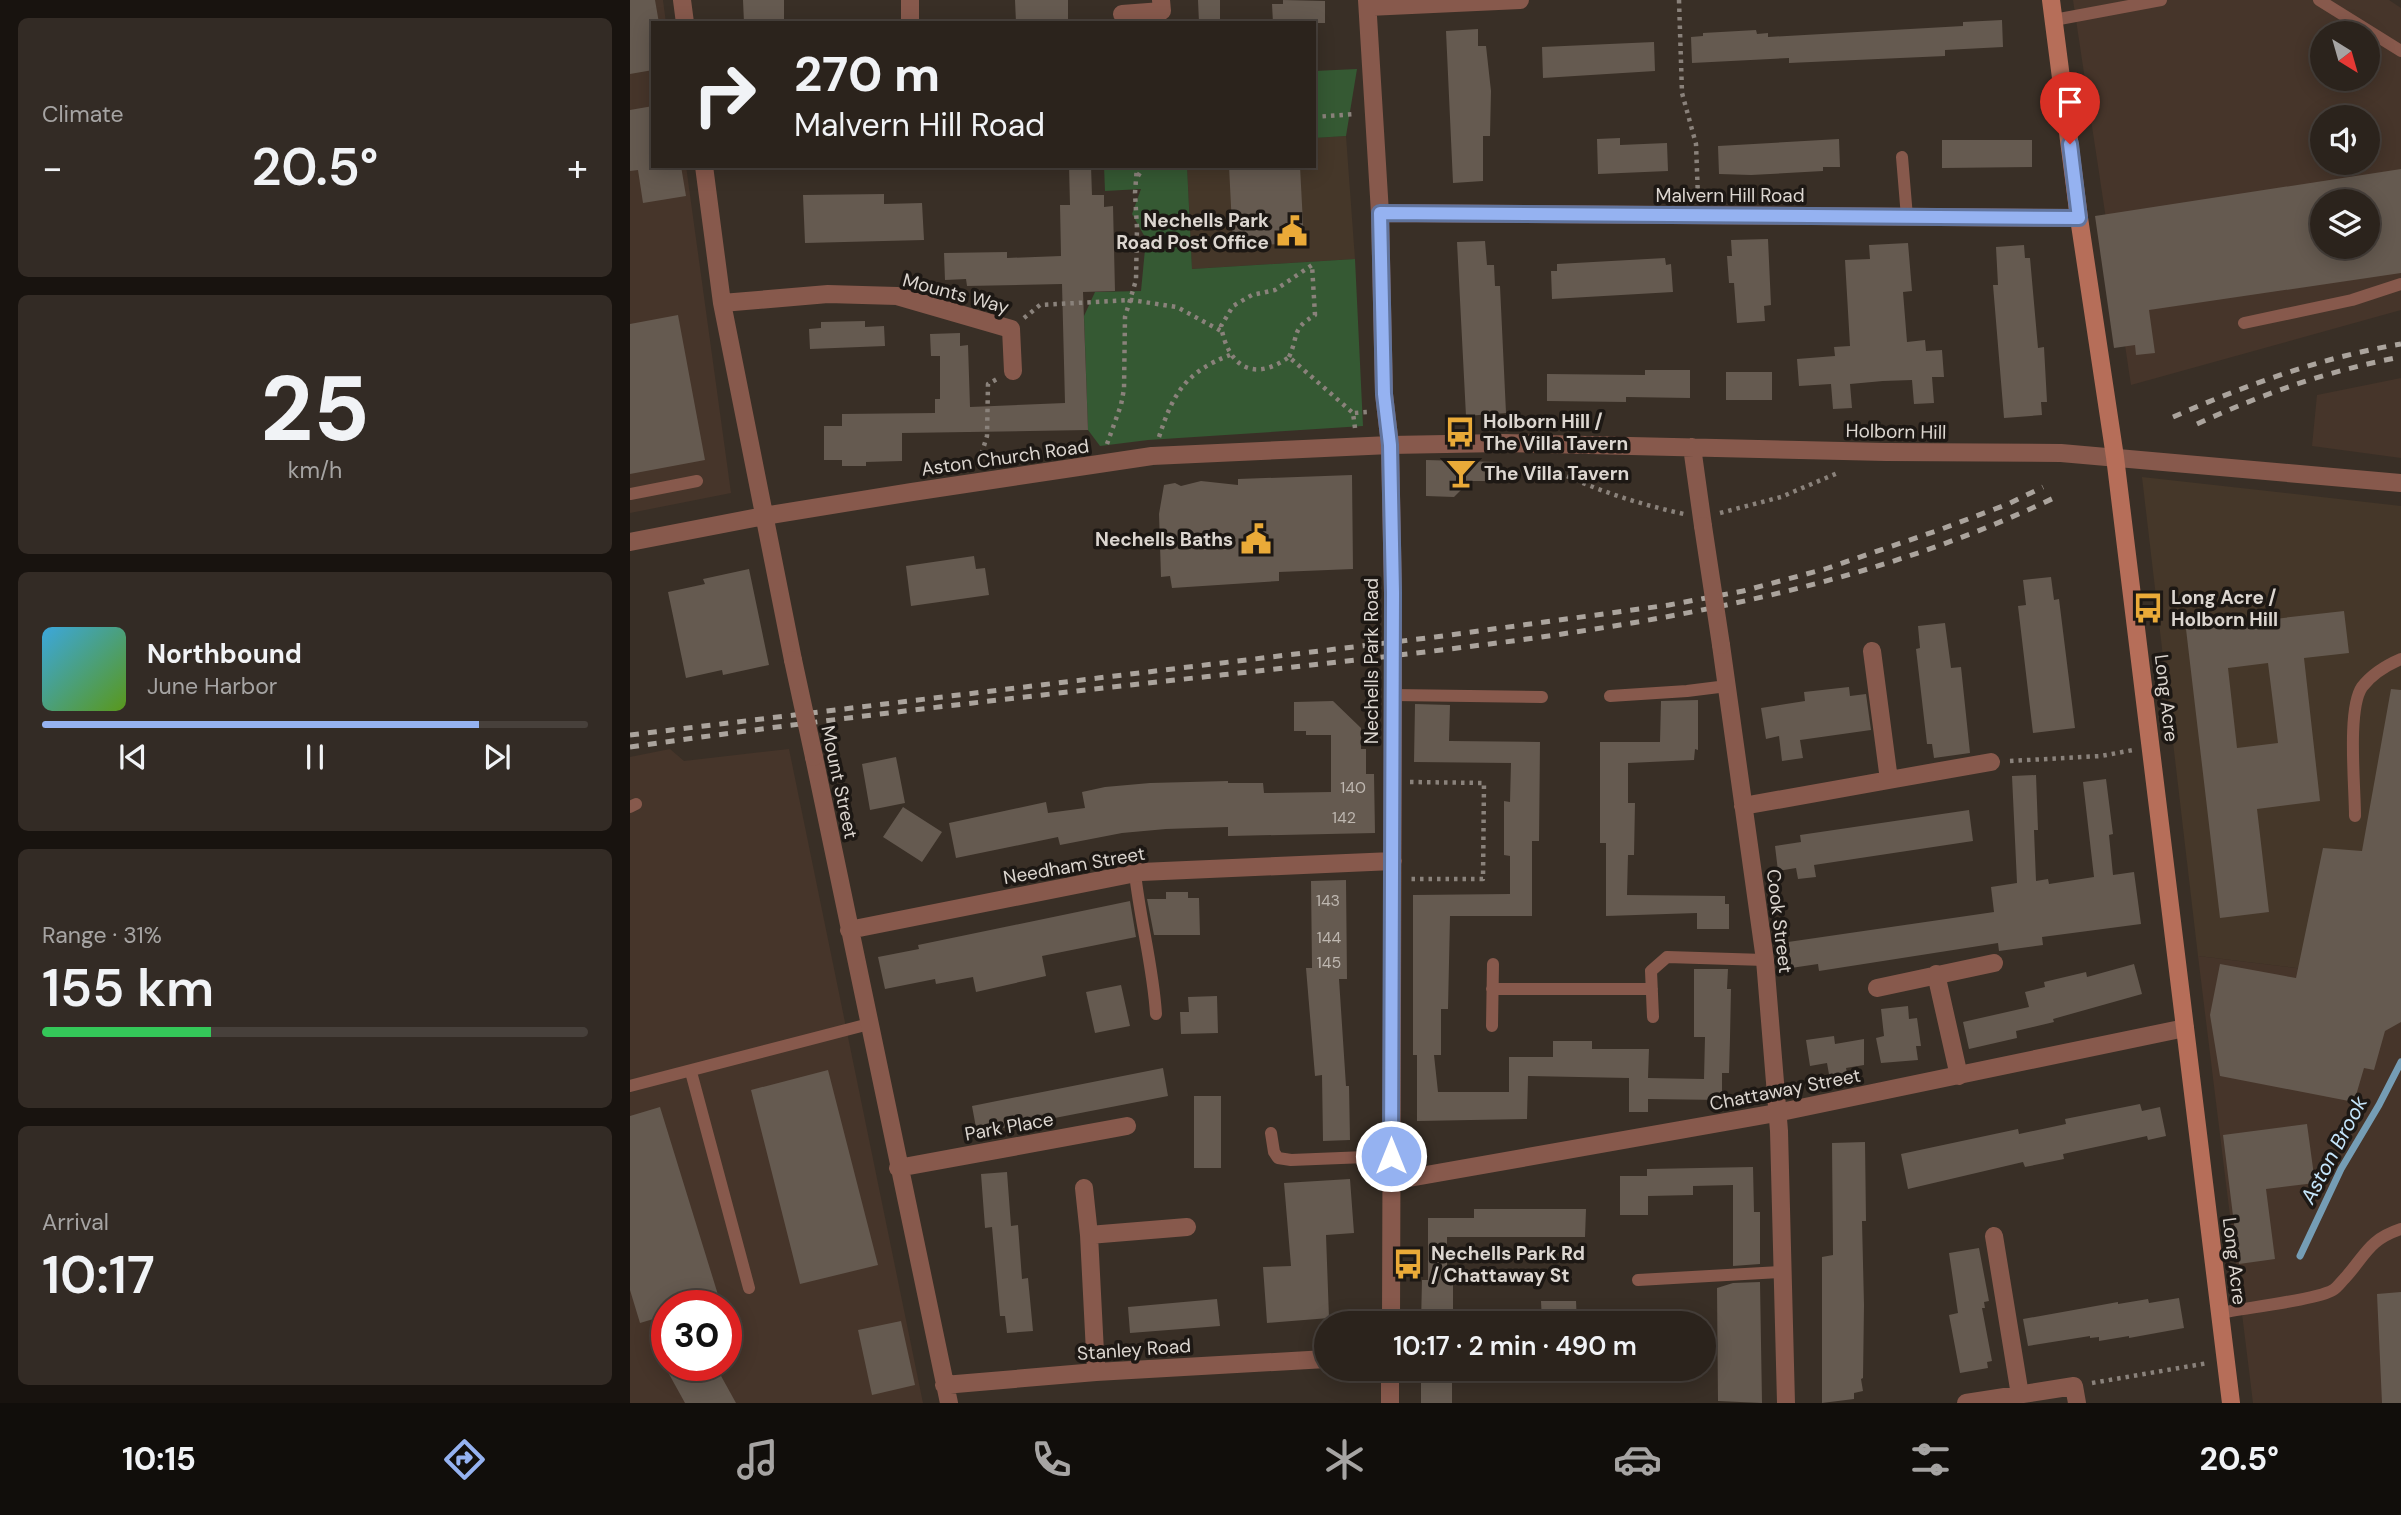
<!DOCTYPE html>
<html lang="en">
<head>
<meta charset="utf-8">
<style>
	:root { --surface:#2b231c; --page:#332b25; --text:#f1f3f6; --muted:#a6a4a3; --line:#47403b; --accent:#95b2f1 }
	body { margin:0; font-family:"DM Sans",sans-serif; background:var(--page); color:var(--text); height:100vh; display:flex; flex-direction:column; font-size:26px; white-space:nowrap }
	* { box-sizing:border-box; margin:0 }
	p { font-size:23px; color:var(--muted) }
	.icon { flex:none; width:38px; height:38px; fill:none; stroke:currentColor; stroke-width:2; stroke-linecap:round; stroke-linejoin:round }
	.map { position:relative; flex:1; overflow:hidden }
	.details { display:flex; flex-direction:column; gap:18px; padding:18px; background:#18130f; width:630px }
	.details>* { flex:none }
	.hud { position:absolute; left:21px; top:21px; width:665px; height:147px; border-radius:0px; box-shadow:0 4px 18px #0003,0 0 0 2px var(--line); background:#2b231c; color:var(--text); overflow:hidden }
	.needle { width:46px; rotate:143deg }
	.controls { position:absolute; left:1680px; top:21px; display:grid; gap:14px }
	.controls a { display:grid; place-items:center; width:70px; height:70px; border-radius:50%; background:var(--surface); box-shadow:0 4px 18px #0003,0 0 0 2px var(--line); font-size:35px }
	.speed { position:absolute; left:21px; top:1290px; display:flex; gap:14px; font-size:35px; font-weight:700; text-align:center }
	.speed>* { display:grid; place-content:center; width:91px; height:91px; border-radius:50%; background:var(--surface); box-shadow:0 4px 18px #0003,0 0 0 2px var(--line); line-height:1 }
	.speed .limit { border:10px solid #d22; background:#fff; color:#111 }
	.pin { position:absolute; display:grid; place-items:center; width:60px; height:60px; color:#fff; margin:-72px -30px; border-radius:50% 50% 50% 0; rotate:-45deg; box-shadow:0 0 7px #0007 }
	.pin .icon { rotate:45deg }
	.me { position:absolute; width:77px; margin:-38px; rotate:0deg; stroke-linejoin:round; filter:drop-shadow(0 0 5px #0008) }
	.turn { display:flex; align-items:center; gap:24px; height:147px; padding:0 28px; font-size:32px }
	.turn .icon { width:91px; height:91px; stroke-width:2.5 }
	.turn b { display:block; font-size:49px; line-height:60px }
	.big { font-size:52px; font-weight:600; line-height:1.1 }
	.details .widget { flex:1; display:flex; flex-direction:column; justify-content:center; gap:10px; min-width:0; padding:0 24px; border-radius:10px; background:var(--page) }
	.details .dial { align-items:center; gap:0 }
	.dial b { font-size:91px; line-height:1 }
	.song { display:flex; align-items:center; gap:21px }
	.cover { width:84px; height:84px; border-radius:10px; background:linear-gradient(135deg,hsl(200 70% 55%),hsl(90 70% 35%)) }
	.played { height:7px; border-radius:4px; background:linear-gradient(90deg,var(--accent) 80%,var(--line) 80%) }
	.keys { display:flex; justify-content:space-around; direction:ltr }
	.heat { display:flex; justify-content:space-between; align-items:center; font-size:38px; direction:ltr }
	.charge { height:10px; border-radius:5px; background:linear-gradient(90deg,#34c759 31%,var(--line) 0) }
	.trip { position:absolute; left:684px; top:1311px; width:402px; height:70px; border-radius:35px; background:var(--surface); box-shadow:0 4px 18px #0003,0 0 0 2px var(--line); font-weight:600; line-height:70px; text-align:center }
	.tabs { display:flex; height:112px; justify-content:space-around; align-items:center; background:#110e0b; color:var(--muted) }
	.tabs .icon { width:49px; height:49px }
	.tabs .current { color:var(--accent) }
	.tabs b { font-size:32px; color:var(--text) }
	main { display:flex; flex:1; min-height:0 }
	.map>svg:first-child { display:block }
</style>
</head>
<body>
<main>
<section class="details">
<div class="widget"><p>Climate</p>
<div class="heat"><a>−</a><b class="big">20.5°</b><a>+</a></div>
</div>
<div class="widget dial"><b>25</b><p>km/h</p></div>
<div class="widget">
<div class="song"><i class="cover"></i><div><b>Northbound</b><p>June Harbor</p></div></div>
<div class="played"></div>
<div class="keys"><svg class="icon" aria-label="previous" viewBox="0 0 24 24"><path d="M18 5L8 12l10 7zM5 5v14"/></svg><svg class="icon" aria-label="pause" viewBox="0 0 24 24"><path d="M8 5v14M16 5v14"/></svg><svg class="icon" aria-label="next" viewBox="0 0 24 24"><path d="M6 5l10 7-10 7zM19 5v14"/></svg></div>
</div>
<div class="widget"><p>Range · 31%</p><b class="big">155 km</b><div class="charge"></div></div>
<div class="widget"><p>Arrival</p><b class="big">10:17</b></div>
</section>
<div class="map">
<svg width="1771" height="1403" viewBox="0 0 1771 1403">
	<rect width="100%" height="100%" fill="#392f26"/>
	<!-- built -->
	<path fill="#453729" d="M716,136L725,259L562,269L557,166H684V138Z
		M1512,477L1771,506V981L1568,956Z"/>
	<!-- industrial -->
	<path fill="#46352a" fill-rule="evenodd" d="M0,0H33L36,23H23V166H56L101,493L0,513Z
		M1443,0H1759L1771,8V310L1501,385ZM1692,33H1738V79H1692ZM1692,117H1738V163H1692ZM1692,201H1738V247H1692Z
		M1771,378V458L1682,446L1687,395Z
		M40,749L54,761L159,749L293,1403H0V757ZM37,1306H96V1365H37Z
		M1568,956L1771,981V1403H1623Z"/>
	<!-- green -->
	<path fill="#355933" d="M727,69L716,136L684,138V71Z
		M474,166H557L562,269L725,259L733,426L518,440L470,446L458,430L454,316L465,292L511,291L516,239L502,214L511,189L475,191Z"/>
	<g fill="none" stroke-linecap="round" stroke-linejoin="round">
		<!-- stream -->
		<path stroke="#759db5" stroke-width="7" d="M1670,1256L1711,1169L1749,1105L1771,1062"/>
	</g>
	<!-- building -->
	<path fill="#655a50" fill-rule="evenodd" d="M0,0H25L29,23H23V70L0,74Z
		M113,0H154V23H114Z
		M385,0H438V23H386Z
		M568,0H590V23H569Z
		M653,0L695,1V23H643L642,4H653Z
		M1372,20L1373,47L1315,50V56L1159,63V58L1062,63L1061,37L1073,36V33L1126,30L1127,34L1138,33V37L1333,26V22Z
		M848,29V46H856L861,91L860,136H853V181L823,183L816,31Z
		M1024,42L1025,71L913,78L912,47Z
		M23,106V166H51L56,196L13,203L8,170L0,171V110Z
		M990,138V145L1037,143L1038,171L968,174L967,139Z
		M1209,139L1210,167H1193V171L1121,175L1089,174L1088,146Z
		M1312,140H1402V167L1312,168Z
		M439,166H461L462,195H474V207L483,206L485,291L453,292L458,430L272,433V461L236,462V466H212V460H194V426H212V414L305,413V399H310V356H301L300,334L330,333V346L338,345L340,407L435,403L432,284L337,286L336,279L315,280L314,253L377,252V258L431,256L430,205H440Z
		M599,166H670L674,243L603,246Z
		M1771,169V273L1519,310L1525,353L1506,355L1505,345L1484,348L1465,216ZM1692,201H1738V247H1692Z
		M254,194V204L292,203L294,240L175,243L173,195Z
		M1138,239L1141,305L1134,306L1135,321L1107,323L1104,283H1099L1097,256H1102L1101,240Z
		M855,241L857,265H864L865,286H870L876,413L836,416L827,242Z
		M1278,243L1282,291L1273,292L1277,342L1295,340L1296,351L1312,350L1314,377H1302L1304,403L1284,404L1282,380L1253,381L1220,384L1222,408L1203,409L1201,384L1169,386L1167,359L1205,356L1204,347L1220,346L1215,260L1240,259L1239,245Z
		M1394,245L1395,258H1400L1408,348L1414,347L1417,402H1411L1412,415L1374,418L1363,285H1368L1366,247Z
		M1035,258L1036,265L1041,264L1043,292L922,299L921,271H927V264Z
		M48,315L75,460L0,474V324Z
		M235,321V327L254,326L255,346L180,349L179,329L191,328V322Z
		M1015,370H1060V398L996,397V402L917,401V374L1015,375Z
		M1096,372H1142V400H1096Z
		M796,460L867,462L866,481H840L824,497L796,496Z
		M722,475L723,569L649,572V581L542,588L540,576L531,577L529,514L534,485L545,483L551,486L571,481L608,485V479Z
		M344,556L346,569L355,568L359,595L281,606L276,566Z
		M119,569L139,665L93,675L92,670L56,678L38,592L75,584L73,579Z
		M1421,577L1424,600L1429,599L1445,728L1403,733L1388,606L1396,605L1393,580Z
		M1714,611L1719,653L1674,658L1690,801L1627,809L1639,912L1590,918L1556,629ZM1638,663L1648,743L1607,748L1598,668Z
		M1315,623L1321,668L1331,667L1340,753L1304,758L1302,744H1297L1286,649L1290,648L1288,626Z
		M1219,687L1220,696L1236,694L1241,730L1170,740L1173,758L1152,761L1149,736L1136,739L1131,708L1175,701L1174,692Z
		M1761,689L1771,690V1022L1755,1031L1744,1070L1734,1068L1724,1102L1590,1076L1580,1015L1590,964L1666,978L1693,848L1732,851Z
		M1068,700V750L1065,749L1064,760L998,763V803H1005L1004,855H998L997,895L1095,896V904H1099V929H1067V913L976,916V843H970V742H1030L1031,701Z
		M703,701L731,728V749H736V774H744L745,833L598,836V827L536,829L492,833L430,845L428,837L326,858L319,823L416,802L418,813L455,808L452,792L475,787L520,783L598,781V783H633L634,793L701,792V735H676V731H664V702Z
		M785,704L820,705L819,741L910,742L909,841H902V916H820L818,1009H811V1055H804L808,1092H879V1057H923V1041H962V1049H1019L1018,1078L1074,1079L1075,1037H1064V969H1098L1097,989H1101L1100,1038L1099,1073H1092V1100L1018,1099V1112H999V1078L898,1076L897,1119L787,1121V1055H783V895L880,894V856L874,855V801L880,802L881,763L784,762Z
		M266,757L275,803L240,810L232,764Z
		M1406,775L1408,830H1404L1406,881L1418,879L1419,884L1464,877L1453,782L1476,779L1483,834L1479,835L1483,875L1504,872L1511,924L1412,937L1413,945L1369,951L1368,943L1189,971L1188,964L1161,968L1158,942L1364,912L1361,887L1387,883L1382,776Z
		M273,807L312,832L292,862L253,837Z
		M1339,810L1343,841L1184,865L1186,877L1168,879L1166,868L1148,871L1145,846L1171,842L1170,835Z
		M716,880L717,979H709L716,1086H719L720,1140L693,1141L692,1075L685,1076L676,968H682L681,881Z
		M536,892H558V898H569L570,935H524L517,899H536Z
		M500,901L506,937L412,956L416,976L346,992L343,977L306,984L305,979L255,989L248,957L289,949L288,945Z
		M1504,964L1512,994L1423,1019L1424,1022L1386,1031L1387,1038L1339,1049L1333,1022L1399,1007L1395,992L1415,987L1414,982L1456,972L1457,977Z
		M491,985L500,1026L465,1033L456,992Z
		M587,996L588,1033L551,1034L550,1012H559L558,997Z
		M1278,1006L1279,1019L1287,1018L1291,1046H1286L1288,1060L1251,1063L1246,1038L1254,1036L1251,1009Z
		M1204,1036L1205,1044L1234,1039V1065L1216,1068L1218,1078L1200,1080L1197,1063L1180,1066L1176,1040Z
		M533,1068L538,1096L347,1133L342,1106Z
		M198,1070L248,1265L170,1284L121,1090Z
		M564,1096H591V1168H564Z
		M1510,1104L1512,1111L1530,1107L1536,1136L1518,1140L1517,1136L1433,1154L1434,1159L1395,1167L1393,1162L1278,1189L1271,1154L1388,1129L1389,1134L1436,1124L1435,1119Z
		M30,1107L89,1298L66,1306H37V1315L10,1323L0,1290V1116Z
		M1677,1124L1685,1183L1636,1189L1645,1259L1609,1264L1593,1135Z
		M1235,1142L1236,1221H1232L1234,1305L1233,1378L1231,1379L1233,1391L1224,1393V1399L1192,1403V1257L1203,1255L1202,1143Z
		M1123,1167L1124,1212H1130V1264L1103,1266V1185L1063,1186V1195L1018,1196V1215H990V1176H1017V1169Z
		M377,1172L381,1226L388,1225L392,1279L398,1278L403,1331L377,1333L375,1316H370L362,1227L355,1228L351,1174Z
		M720,1179L724,1233L696,1235L699,1318L637,1323L633,1267L661,1266L654,1183Z
		M844,1209H956L955,1237H817V1281H823V1323H791L792,1280H798V1218H844Z
		M1349,1248L1359,1301L1354,1302L1355,1308H1352L1362,1361L1357,1362L1358,1368L1330,1373L1319,1315L1328,1313L1319,1253Z
		M1130,1282L1132,1403L1088,1401L1087,1288L1103,1283Z
		M1771,1292V1403H1752L1747,1294Z
		M1549,1298L1554,1328L1499,1338V1336L1469,1341V1337L1460,1338V1336L1398,1346L1393,1319L1488,1302V1304L1518,1299L1519,1303Z
		M587,1299L590,1326L500,1333L498,1307Z
		M911,1301H946L947,1323H912Z
		M271,1321L285,1385L242,1395L228,1330Z
		M34,1365H85L106,1403H55Z
		M791,1368H822V1403H791Z"/>
	<g fill="none" stroke-linecap="round" stroke-linejoin="round">
		<!-- path -->
		<path stroke="#8a827b" stroke-width="4.5" stroke-dasharray="3.5 5" stroke-linecap="butt" d="M1049,0L1052,93L1066,144L1068,197
			M237,23H244
			M684,117L725,114
			M508,176L514,166
			M394,318L410,305L501,300L547,307L591,331
			M659,357C669,335 661,329 685,315L682,265L645,290L622,295L603,306L591,326C598,366 623,383 659,357L723,413
			M725,428L723,413L738,412
			M529,437C543,393 556,372 600,355
			M477,444L491,405L494,389L495,317L506,280L507,228L505,193L507,166
			M349,462L357,436L358,384L367,379
			M914,465C959,488 1004,503 1054,514
			M1090,513L1151,497L1210,472
			M1380,761L1471,756L1503,750
			M780,782L854,783L853,879H781
			M1462,1383L1578,1363"/>
		<!-- lane -->
		<path stroke="#87594c" stroke-width="12" d="M1689,0L1771,51
			M1424,20L1531,0
			M1272,157L1277,217
			M1614,323L1722,300L1771,284
			M0,494L67,481
			M763,695L912,697
			M980,696L1057,691L1097,686
			M0,807L6,804
			M1725,816C1725,786 1717,709 1732,687C1742,674 1757,665 1771,659
			M505,873C510,920 523,966 526,1014
			M862,989H1022
			M1023,1017L1021,971L1037,957L1135,960
			M862,1026L863,964
			M61,1072L119,1288
			M0,1086L239,1024
			M641,1133L644,1152L648,1158L661,1160L761,1156
			M1008,1280L1152,1272
			M1590,1313C1613,1308 1687,1300 1703,1290C1707,1288 1711,1282 1715,1278C1736,1255 1738,1240 1771,1229"/>
		<!-- street -->
		<path stroke="#87594c" stroke-width="18" d="M52,0L55,23
			M737,0L750,213L754,394L760,445L763,593
			M738,7L890,0
			M492,14L532,11L531,0
			M280,23V0
			M74,166L92,303L163,660
			M750,213L1449,218
			M92,303L198,294L267,296L381,329L383,371
			M1062,447L1073,526
			M0,542L134,516L282,492L522,456L760,445L872,443L1256,452L1431,453L1771,483
			M1091,645L1135,960L1149,1131L1156,1403
			M184,757L319,1403
			M1259,780L1361,762
			M1113,806L1259,780L1242,651
			M219,930L511,872L763,861
			M1306,974L1329,1076
			M1247,988L1364,963
			M268,1168L497,1126
			M762,1181L1146,1113L1555,1028
			M454,1188L459,1235L466,1372
			M459,1235L557,1227
			M1364,1236L1390,1395
			M761,1323L763,680
			M314,1385L466,1372L696,1359
			M760,1403V1368
			M1336,1403L1444,1386L1447,1403"/>
		<!-- secondary -->
		<path stroke="#b66e59" stroke-width="18" d="M1421,0L1449,218L1485,457L1601,1403"/>
		<!-- rail -->
		<path stroke="#aba49d" stroke-width="5" stroke-dasharray="9 9" stroke-linecap="butt" d="M1543,417C1616,385 1693,357 1771,344
			M1567,424C1632,394 1700,370 1771,357
			M0,735L805,637L1039,605L1113,591L1195,569L1309,530L1378,504L1413,487
			M0,747C217,716 436,692 655,668C919,638 1188,612 1430,495"/>
		<!-- street-bridge -->
		<path stroke="#87594c" stroke-width="18" d="M1073,526L1091,645
			M763,593V680
			M163,660L184,757"/>
	</g>
	<g fill="none" stroke-linecap="round" stroke-linejoin="round">
		<!-- route casing -->
		<g stroke="#61749d" stroke-width="18">
			<path id="route" d="M761,1156L763,593L760,445L754,394L750,213L1449,218L1440,144"/>
		</g>
		<!-- route -->
		<use href="#route" stroke="#95b2f1" stroke-width="12"/>
	</g>
	<!-- icons -->
	<defs>
		<g id="civic-bare" transform="scale(2.415)"><path d="M-.6-6.5H3V-4.5H.6V-3L4-1V1h2V6H-6V1h2V-1L-.6-3ZM-1.2 2.5V6h2.4V2.5Z" fill="#eaaa38" stroke="#1d1814" stroke-width="2.5" paint-order="stroke"/></g>
		<g id="bus-bare" transform="scale(2.415)"><path d="M-5-6H5V4H4V6H2V4H-2V6H-4V4H-5ZM-3.5-4V0h7V-4ZM-3.5 1.2v1.5H-2V1.2ZM2 1.2v1.5H3.5V1.2Z" fill="#eaaa38" stroke="#1d1814" stroke-width="2.5" paint-order="stroke"/></g>
		<g id="bar-bare" transform="scale(2.415)"><path d="M-6-5H6L.8 .8V4.5H3.5V6h-7V4.5H-.8V.8Z" fill="#eaaa38" stroke="#1d1814" stroke-width="2.5" paint-order="stroke"/></g>
	</defs>
	<g fill-rule="evenodd">
		<use href="#civic-bare" x="662" y="231"/>
		<use href="#bus-bare" x="830" y="432"/>
		<use href="#bar-bare" x="831" y="473"/>
		<use href="#civic-bare" x="626" y="539"/>
		<use href="#bus-bare" x="1518" y="608"/>
		<use href="#bus-bare" x="778" y="1264"/>
	</g>
	<g text-anchor="middle" stroke-width="7" stroke-linejoin="round" paint-order="stroke">
		<!-- number labels -->
		<g font-size="16" fill="#beb7b0">
			<text x="723" y="793">140</text>
			<text x="714" y="823">142</text>
			<text x="698" y="906">143</text>
			<text x="699" y="943">144</text>
			<text x="699" y="968">145</text>
		</g>
		<!-- street labels -->
		<g font-size="19" fill="#dcd6d0" stroke="#1d1814">
			<text x="1100" y="202">Malvern Hill Road</text>
			<text transform="translate(326 293) rotate(15)" y="7">Mounts Way</text>
			<text transform="translate(1266 431) rotate(1)" y="7">Holborn Hill</text>
			<text transform="translate(375 457) rotate(-8)" y="7">Aston Church Road</text>
			<text transform="translate(741 661) rotate(-90)" y="7">Nechells Park Road</text>
			<text transform="translate(1537 698) rotate(83)" y="7">Long Acre</text>
			<text transform="translate(210 782) rotate(78)" y="7">Mount Street</text>
			<text transform="translate(444 865) rotate(-10)" y="7">Needham Street</text>
			<text transform="translate(1150 921) rotate(83)" y="7">Cook Street</text>
			<text transform="translate(1155 1089) rotate(-11)" y="7">Chattaway Street</text>
			<text transform="translate(379 1126) rotate(-10)" y="7">Park Place</text>
			<text transform="translate(1605 1261) rotate(83)" y="7">Long Acre</text>
			<text transform="translate(504 1349) rotate(-4)" y="7">Stanley Road</text>
		</g>
		<!-- poi labels -->
		<g font-size="19" font-weight="bold" fill="#dcd6d0" stroke="#1d1814" text-anchor="start">
			<text x="639" y="227" text-anchor="end">Nechells Park<tspan x="639" dy="22">Road Post Office</tspan></text>
			<text x="853" y="428">Holborn Hill /<tspan x="853" dy="22">The Villa Tavern</tspan></text>
			<text x="854" y="480">The Villa Tavern</text>
			<text x="603" y="546" text-anchor="end">Nechells Baths</text>
			<text x="1541" y="604">Long Acre /<tspan x="1541" dy="22">Holborn Hill</tspan></text>
			<text x="801" y="1260">Nechells Park Rd<tspan x="801" dy="22">/ Chattaway St</tspan></text>
		</g>
		<!-- water labels -->
		<g font-size="21" font-style="italic" fill="#c5e6fc" stroke="#1d1814">
			<text transform="translate(1704 1150) rotate(-62)" y="7">Aston Brook</text>
		</g>
	</g>
</svg>
<div class="controls">
<a><svg class="needle" viewBox="-14 -14 28 28"><path d="M0-13l5 13h-10z" fill="#e53935"/><path d="M0 13l5-13h-10z" fill="#a6a4a3"/></svg></a>
<a><svg class="icon" aria-label="sound" viewBox="0 0 24 24"><path d="M4 9h4l5-4v14l-5-4H4zM17 9q2 3 0 6"/></svg></a>
<a><svg class="icon" aria-label="layers" viewBox="0 0 24 24"><path d="M12 4l9 5-9 5-9-5zM3 14l9 5 9-5"/></svg></a>
</div>
<div class="speed"><div class="limit">30</div></div>
<div class="pin" style="left:1440px;top:144px;background:#d93025"><svg class="icon" aria-label="arrive" viewBox="0 0 24 24"><path d="M6 21V4h12l-3 4 3 4H6"/></svg></div>
<svg class="me" style="left:761px;top:1156px" viewBox="-20 -20 40 40"><circle r="17" fill="#95b2f1" stroke="#fff" stroke-width="3"/><path d="M0-11L8 9 0 5-8 9z" fill="#fff"/></svg>
<div class="trip">10:17 · 2 min · 490 m</div>
<div class="hud">
<div class="turn"><svg class="icon" aria-label="right" viewBox="0 0 24 24"><path d="M7 20v-9h11M14 6l5 5-5 5"/></svg><div><b>270 m</b>Malvern Hill Road</div></div>
</div>
</div>
</main>
<nav class="tabs">
<b>10:15</b>
<svg class="icon current" aria-label="directions" viewBox="0 0 24 24"><path d="M12 3l9 9-9 9-9-9zM9 14v-3h6M13 9l2 2-2 2"/></svg>
<svg class="icon" aria-label="music" viewBox="0 0 24 24"><path d="M9 18V5l10-2v13"/><circle cx="6" cy="18" r="3"/><circle cx="16" cy="16" r="3"/></svg>
<svg class="icon" aria-label="phone" viewBox="0 0 24 24"><path d="M5 4h4l2 5-3 2q2 4 5 5l2-3 5 2v4C11 20 4 13 5 4z"/></svg>
<svg class="icon" aria-label="climate" viewBox="0 0 24 24"><path d="M12 3v18M4 7l16 10M4 17L20 7"/></svg>
<svg class="icon" aria-label="car" viewBox="0 0 24 24"><path d="M5 17H2v-5l4-1 3-4h7l3 4 3 1v5h-3M9 17h6M6 11h13"/><circle cx="7" cy="17" r="2"/><circle cx="17" cy="17" r="2"/></svg>
<svg class="icon" aria-label="filters" viewBox="0 0 24 24"><path d="M4 7h16M4 17h16"/><circle cx="9" cy="7" r="2"/><circle cx="15" cy="17" r="2"/></svg>
<b>20.5°</b>
</nav>
</body>
</html>
